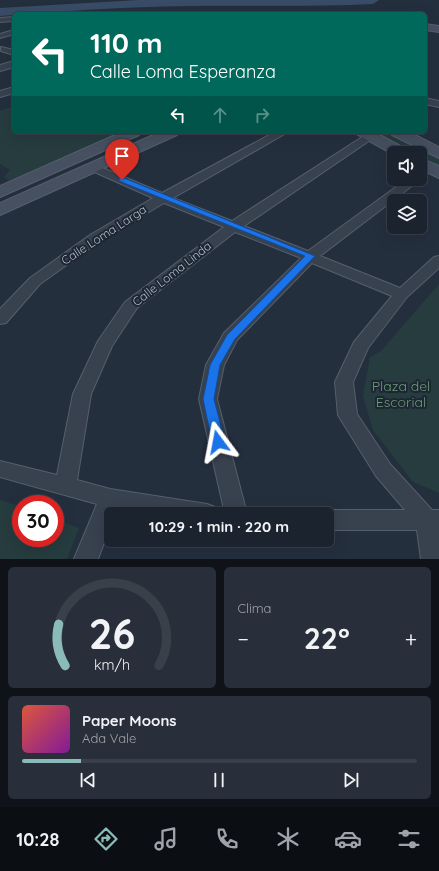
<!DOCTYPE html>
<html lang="es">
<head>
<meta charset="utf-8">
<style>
	:root { --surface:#1b232e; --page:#282f3a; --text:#f1f3f6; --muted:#a0a4aa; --line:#39404a; --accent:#8bbbb9 }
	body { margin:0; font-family:Quicksand,sans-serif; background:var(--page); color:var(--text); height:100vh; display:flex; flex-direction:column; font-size:15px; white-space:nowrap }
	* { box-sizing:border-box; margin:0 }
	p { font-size:13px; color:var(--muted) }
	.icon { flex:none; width:22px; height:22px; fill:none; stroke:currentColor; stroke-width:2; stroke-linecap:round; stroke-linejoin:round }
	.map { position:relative; height:559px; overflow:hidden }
	.drawer { display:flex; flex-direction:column; gap:8px; padding:8px; background:#0f1319; flex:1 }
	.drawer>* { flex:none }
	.banner { position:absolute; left:12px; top:12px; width:415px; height:122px; border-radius:6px; box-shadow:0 4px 16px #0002,0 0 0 1px var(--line); background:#00695c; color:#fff; overflow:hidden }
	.tools { position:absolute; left:387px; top:146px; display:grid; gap:8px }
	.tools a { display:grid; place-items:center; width:40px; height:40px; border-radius:6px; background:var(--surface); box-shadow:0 4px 16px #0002,0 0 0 1px var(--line); font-size:20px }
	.speed { position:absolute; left:12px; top:495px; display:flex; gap:8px; font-size:20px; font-weight:700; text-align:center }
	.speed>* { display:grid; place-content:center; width:52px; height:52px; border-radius:50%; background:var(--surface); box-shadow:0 4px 16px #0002,0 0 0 1px var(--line); line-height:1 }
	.speed .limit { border:6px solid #d22; background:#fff; color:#111 }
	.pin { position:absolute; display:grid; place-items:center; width:34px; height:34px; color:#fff; margin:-41px -17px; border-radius:50% 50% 50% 0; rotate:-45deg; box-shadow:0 0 4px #0007 }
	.pin .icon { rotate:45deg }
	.me { position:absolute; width:44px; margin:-22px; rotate:347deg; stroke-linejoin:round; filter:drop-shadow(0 0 3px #0008) }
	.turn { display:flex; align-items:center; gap:14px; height:84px; padding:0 12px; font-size:18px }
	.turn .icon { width:52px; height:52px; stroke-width:2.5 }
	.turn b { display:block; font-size:28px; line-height:34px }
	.lanes { display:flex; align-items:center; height:38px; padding:0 12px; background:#0003; justify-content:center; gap:20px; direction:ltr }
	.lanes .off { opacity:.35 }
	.big { font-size:30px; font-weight:800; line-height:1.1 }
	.drawer .widget { flex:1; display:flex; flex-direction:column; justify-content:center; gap:6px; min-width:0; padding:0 14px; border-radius:6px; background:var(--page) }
	.drawer .dial { align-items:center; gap:0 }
	.dial svg { height:104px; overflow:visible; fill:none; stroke:var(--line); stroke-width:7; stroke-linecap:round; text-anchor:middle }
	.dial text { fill:var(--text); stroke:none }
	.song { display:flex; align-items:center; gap:12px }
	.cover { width:48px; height:48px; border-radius:6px; background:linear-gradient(135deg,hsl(10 70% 55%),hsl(290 70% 35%)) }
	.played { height:4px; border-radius:2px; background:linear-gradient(90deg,var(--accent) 15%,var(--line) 15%) }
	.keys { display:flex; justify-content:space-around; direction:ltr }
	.heat { display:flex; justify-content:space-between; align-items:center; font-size:22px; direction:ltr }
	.drawer .tiles { flex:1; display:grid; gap:8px; grid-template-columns:1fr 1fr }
	.widget:last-child { grid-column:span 2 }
	.trip { position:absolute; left:104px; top:507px; width:230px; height:40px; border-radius:6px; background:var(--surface); box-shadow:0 4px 16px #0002,0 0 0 1px var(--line); font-weight:800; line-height:40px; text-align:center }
	.tabs { display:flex; height:64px; justify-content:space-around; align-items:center; background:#0b0e12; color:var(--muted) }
	.tabs .icon { width:28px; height:28px }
	.tabs .current { color:var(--accent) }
	.tabs b { font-size:18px; color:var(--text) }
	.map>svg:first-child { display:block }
</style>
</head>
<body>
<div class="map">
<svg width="439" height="559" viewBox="0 0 439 559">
	<rect width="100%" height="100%" fill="#242f3e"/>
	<!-- green -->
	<path fill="#263c3f" d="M14,106V132H123L10,181L4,177L10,170L0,164V111Z
		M378,132H396L439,153V173L420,163V153H402L371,136Z
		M439,284V493L413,482L373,430L363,396L370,357L381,351Z
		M0,500L21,507V538H55V519L79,528L67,559H0Z"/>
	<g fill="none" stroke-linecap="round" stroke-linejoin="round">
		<!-- river -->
		<path fill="#394c67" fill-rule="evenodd" d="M139,0H379L373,4C311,7 249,5 187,6C125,7 61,11 0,16V8Z"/>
		<!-- street casing -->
		<g stroke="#565f6c" stroke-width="2">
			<path id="street" d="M14,17V21L0,22V18Z
				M14,30V34L0,38V34Z
				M1,47L14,50V55L1,51Z
				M14,61V67L0,71V65Z
				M14,87V93L0,97V91Z
				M425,98L439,101V107L425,104Z
				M275,132H288L173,198L232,221L370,132H382L244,226L308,251L407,179L420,178L421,179L320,256L400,288L434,257L439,256V268L407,297L368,348L353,382L357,414L390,464L432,510H439V559H421L417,530H327V514H319L327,510H405L376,476L338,415L335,382L354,342L392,296L312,263L237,340L224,365L217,399L247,514H225L199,399L206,365L224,333L301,258L235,232L137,308L112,346L91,394L77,480L110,489L207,504L215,507L218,514H150L117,508L115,514H111V524L98,559H74L97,504L0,477V461L57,475L73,394L98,341L125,302L224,227L164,203L100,241L40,284L6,323L0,324V309L30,278L90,235L153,198L90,170L88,168L90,166H98L162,193Z"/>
		</g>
		<!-- secondary casing -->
		<g stroke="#565f6c" stroke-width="2">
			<path id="secondary" d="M425,24L439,26V32L425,30Z
				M122,132H141L139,135L0,197V186Z
				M160,132H179L177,135L0,215V203Z
				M356,132H374L408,150L410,153H394V155L358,135Z
				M390,132H409L439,147V158L392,135Z
				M420,158L439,166V178L420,169Z"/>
		</g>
		<!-- street -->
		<use href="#street" fill="#38414e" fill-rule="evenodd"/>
		<!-- secondary -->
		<use href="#secondary" fill="#465061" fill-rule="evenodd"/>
	</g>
	<!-- route -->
	<path fill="#1a73e8" stroke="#114b97" d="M119,178H124L315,256L235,339L220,365L214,399L225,442L223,445H214L212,442L203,399L210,365L227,335L305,256L119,181Z"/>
	<g text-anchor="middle" stroke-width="4" stroke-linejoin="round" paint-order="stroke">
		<!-- street labels -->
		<g font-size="12" fill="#b4bcc9" stroke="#1d2633">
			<text transform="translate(104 235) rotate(-33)" y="4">Calle Loma Larga</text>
			<text transform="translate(172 274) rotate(-38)" y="4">Calle Loma Linda</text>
		</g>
		<!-- near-park labels -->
		<g font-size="14" fill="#6b9a76" stroke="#1d2633">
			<text x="401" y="391">Plaza del<tspan x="401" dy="16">Escorial</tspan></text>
		</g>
	</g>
</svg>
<div class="tools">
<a><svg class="icon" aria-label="sound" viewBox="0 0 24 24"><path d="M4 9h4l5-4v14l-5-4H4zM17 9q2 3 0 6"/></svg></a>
<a><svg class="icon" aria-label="layers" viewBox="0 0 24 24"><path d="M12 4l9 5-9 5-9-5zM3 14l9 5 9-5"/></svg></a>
</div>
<div class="speed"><div class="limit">30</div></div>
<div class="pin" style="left:122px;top:180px;background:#d93025"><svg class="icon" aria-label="arrive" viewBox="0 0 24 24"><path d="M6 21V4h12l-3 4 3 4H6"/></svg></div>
<svg class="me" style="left:218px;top:442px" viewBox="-20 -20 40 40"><path d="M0-17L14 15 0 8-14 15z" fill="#1a73e8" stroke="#fff" stroke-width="4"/></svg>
<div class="trip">10:29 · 1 min · 220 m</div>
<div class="banner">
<div class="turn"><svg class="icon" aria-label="left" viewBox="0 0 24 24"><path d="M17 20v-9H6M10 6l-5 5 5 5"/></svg><div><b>110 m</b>Calle Loma Esperanza</div></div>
<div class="lanes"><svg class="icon" aria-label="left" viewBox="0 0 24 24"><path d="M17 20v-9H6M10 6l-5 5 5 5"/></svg><svg class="icon off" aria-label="ahead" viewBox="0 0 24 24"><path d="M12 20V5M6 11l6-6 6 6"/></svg><svg class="icon off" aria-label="right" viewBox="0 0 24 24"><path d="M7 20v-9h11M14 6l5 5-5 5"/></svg></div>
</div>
</div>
<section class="drawer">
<div class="tiles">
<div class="widget dial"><svg viewBox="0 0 100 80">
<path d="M14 69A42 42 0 1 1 86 69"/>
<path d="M14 69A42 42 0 0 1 9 37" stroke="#8bbbb9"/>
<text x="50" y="56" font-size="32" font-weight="700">26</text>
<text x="50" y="72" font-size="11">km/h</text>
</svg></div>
<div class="widget"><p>Clima</p>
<div class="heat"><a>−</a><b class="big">22°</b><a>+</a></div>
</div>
<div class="widget">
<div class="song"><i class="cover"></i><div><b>Paper Moons</b><p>Ada Vale</p></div></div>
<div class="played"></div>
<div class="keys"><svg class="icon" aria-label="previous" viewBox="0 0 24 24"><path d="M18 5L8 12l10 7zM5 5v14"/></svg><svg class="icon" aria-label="pause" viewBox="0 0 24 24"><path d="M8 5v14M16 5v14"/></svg><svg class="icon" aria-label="next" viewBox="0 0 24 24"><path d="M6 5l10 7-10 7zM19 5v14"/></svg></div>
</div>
</div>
</section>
<nav class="tabs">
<b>10:28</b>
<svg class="icon current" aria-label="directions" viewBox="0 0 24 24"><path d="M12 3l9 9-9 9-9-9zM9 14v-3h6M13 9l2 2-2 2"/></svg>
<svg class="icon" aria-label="music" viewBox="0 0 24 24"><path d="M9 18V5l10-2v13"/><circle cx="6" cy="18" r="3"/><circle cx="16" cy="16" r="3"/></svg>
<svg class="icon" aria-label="phone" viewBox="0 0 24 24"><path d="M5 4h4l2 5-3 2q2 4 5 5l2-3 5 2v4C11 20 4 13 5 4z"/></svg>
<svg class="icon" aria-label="climate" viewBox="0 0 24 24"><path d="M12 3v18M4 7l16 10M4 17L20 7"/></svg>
<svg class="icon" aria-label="car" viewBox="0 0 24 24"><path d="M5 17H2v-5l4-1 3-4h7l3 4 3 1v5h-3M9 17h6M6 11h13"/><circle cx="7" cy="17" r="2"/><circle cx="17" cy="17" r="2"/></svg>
<svg class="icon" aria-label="filters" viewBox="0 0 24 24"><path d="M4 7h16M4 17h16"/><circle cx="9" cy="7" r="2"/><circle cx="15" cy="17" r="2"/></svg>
</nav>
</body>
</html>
